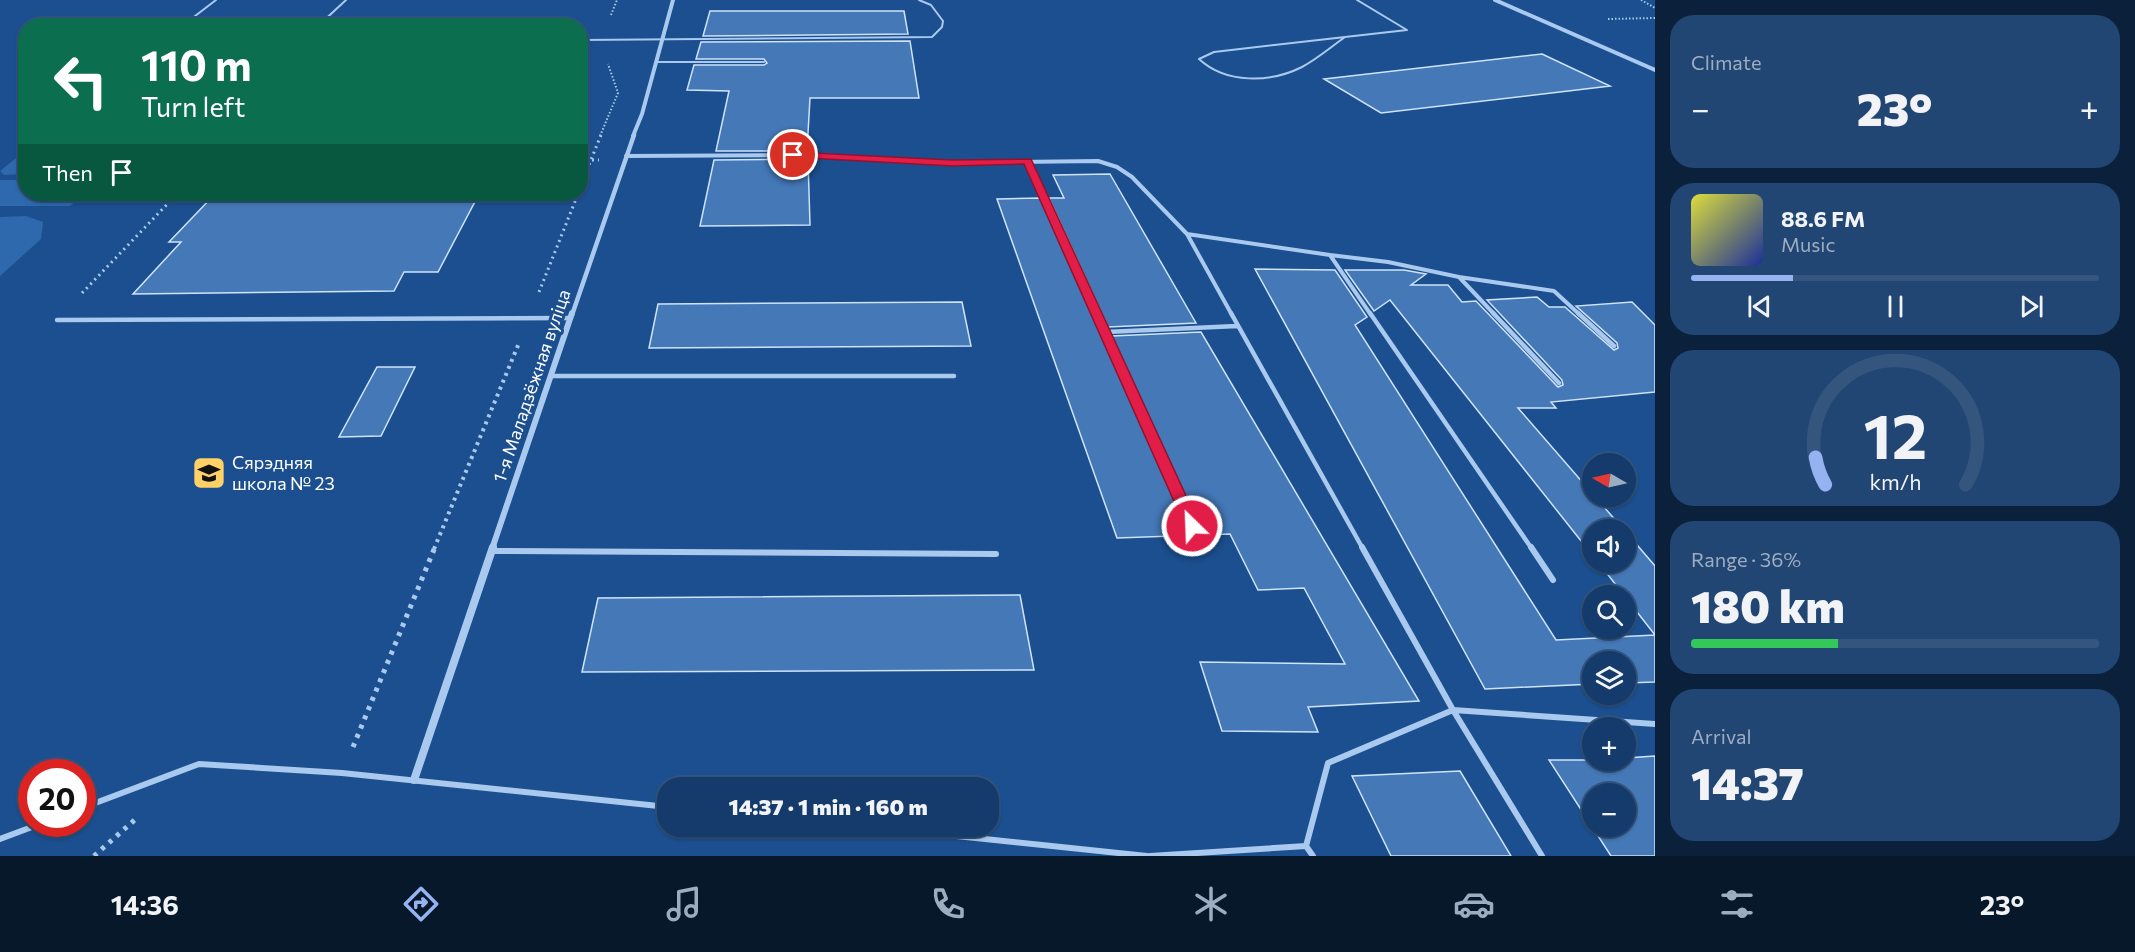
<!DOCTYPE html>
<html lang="en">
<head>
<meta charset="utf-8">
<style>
	:root { --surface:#143b6b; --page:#214673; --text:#f1f3f6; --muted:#9dadc1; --line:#33557e; --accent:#95b2f1 }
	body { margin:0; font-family:Commissioner,sans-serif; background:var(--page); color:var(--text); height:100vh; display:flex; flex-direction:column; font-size:22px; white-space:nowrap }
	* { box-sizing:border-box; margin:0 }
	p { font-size:20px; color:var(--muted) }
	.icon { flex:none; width:33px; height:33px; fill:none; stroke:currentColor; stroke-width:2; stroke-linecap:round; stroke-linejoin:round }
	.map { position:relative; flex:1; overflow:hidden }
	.sheet { display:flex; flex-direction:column; gap:15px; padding:15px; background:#0b203b; width:480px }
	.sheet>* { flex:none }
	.hud { position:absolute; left:18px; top:18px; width:570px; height:183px; border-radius:24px; box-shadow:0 2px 4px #0004,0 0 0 2px var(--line); background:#0b6e4f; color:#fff; overflow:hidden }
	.needle { width:39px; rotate:279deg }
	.tools { position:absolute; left:1582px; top:453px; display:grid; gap:12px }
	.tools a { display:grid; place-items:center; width:54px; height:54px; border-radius:50%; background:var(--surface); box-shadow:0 2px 4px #0004,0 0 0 2px var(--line); font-size:30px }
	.speed { position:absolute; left:18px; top:759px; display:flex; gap:12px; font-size:30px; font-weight:700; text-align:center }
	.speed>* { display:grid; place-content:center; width:78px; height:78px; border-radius:50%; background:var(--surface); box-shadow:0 2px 4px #0004,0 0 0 2px var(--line); line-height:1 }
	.speed .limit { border:9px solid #d22; background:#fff; color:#111 }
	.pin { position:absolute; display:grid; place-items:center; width:51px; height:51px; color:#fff; margin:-26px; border:3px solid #fff; border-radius:50%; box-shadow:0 2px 6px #0007 }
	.me { position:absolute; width:66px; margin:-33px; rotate:336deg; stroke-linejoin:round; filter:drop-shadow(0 0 4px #0008) }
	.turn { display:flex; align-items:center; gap:21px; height:126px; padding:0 24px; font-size:27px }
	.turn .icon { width:78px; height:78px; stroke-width:2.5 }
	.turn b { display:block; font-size:42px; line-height:51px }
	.then { display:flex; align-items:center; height:57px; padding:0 24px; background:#0003; gap:12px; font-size:22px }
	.big { font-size:45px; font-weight:800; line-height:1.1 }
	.sheet .tile { flex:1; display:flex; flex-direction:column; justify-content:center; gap:9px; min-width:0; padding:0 21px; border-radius:24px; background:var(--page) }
	.sheet .dial { align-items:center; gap:0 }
	.dial svg { height:156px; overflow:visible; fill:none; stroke:var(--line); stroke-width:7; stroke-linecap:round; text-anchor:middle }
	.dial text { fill:var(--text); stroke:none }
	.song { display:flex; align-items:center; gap:18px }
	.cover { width:72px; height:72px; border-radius:9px; background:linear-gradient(135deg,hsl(60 70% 55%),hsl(230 70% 35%)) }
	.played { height:6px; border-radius:3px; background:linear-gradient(90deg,var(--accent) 25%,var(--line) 25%) }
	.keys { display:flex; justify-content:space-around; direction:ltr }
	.heat { display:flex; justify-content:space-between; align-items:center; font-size:33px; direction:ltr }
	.charge { height:9px; border-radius:4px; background:linear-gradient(90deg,#34c759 36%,var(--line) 0) }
	.trip { position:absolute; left:657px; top:777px; width:342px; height:60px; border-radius:24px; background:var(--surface); box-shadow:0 2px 4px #0004,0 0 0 2px var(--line); font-weight:800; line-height:60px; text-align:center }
	.menu { display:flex; height:96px; justify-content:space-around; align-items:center; background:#08182b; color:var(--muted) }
	.menu .icon { width:42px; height:42px }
	.menu .on { color:var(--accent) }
	.menu b { font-size:27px; color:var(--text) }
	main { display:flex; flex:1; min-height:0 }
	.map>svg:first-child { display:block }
</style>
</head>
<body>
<main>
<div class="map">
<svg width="1655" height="856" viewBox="0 0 1655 856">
	<rect width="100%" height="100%" fill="#1b4f8f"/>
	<!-- green -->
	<path fill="#2e69ad" d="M25,151V174L4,175L0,171Z
		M0,180H25L26,194H85L70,206H0Z
		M26,216L43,222L41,239L0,276V217Z"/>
	<!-- building -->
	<path fill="#4478b7" stroke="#cfe3fa" stroke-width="1.5" fill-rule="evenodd" d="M710,11H904L908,34L703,36Z
		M910,41L919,98H810L807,151H716L729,91L687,90L694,65H764L767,63L764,59H696L701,42Z
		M1542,54L1610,86L1381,113L1324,79Z
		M808,159L810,225L700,226L714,160Z
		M1110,174L1196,323L1108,327L1049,198H1064L1053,175Z
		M215,194H479L438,272H404L394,291L133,294L181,242H169Z
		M1040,198L1189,528L1195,530L1197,524L1112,336L1201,332L1419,701L1308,707L1318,732L1222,731L1200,662L1345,664L1304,588L1258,590L1230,534L1117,538L997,199Z
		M1255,269L1335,270L1367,317L1355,325L1556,640L1655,635V682L1626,683V662H1593V684L1485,689Z
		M1345,270H1404L1426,274L1411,285H1448L1462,302L1476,301L1558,387L1563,385L1562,380L1487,300L1537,297L1549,307H1565L1614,350L1618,348L1617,343L1576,306L1632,302L1655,325V392L1551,402L1556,408H1518L1624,530H1593V556L1390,300L1374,311Z
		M962,302L971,346L649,348L658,304Z
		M377,367H415L381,436L339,437Z
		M1626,532L1655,566V635L1598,562H1626Z
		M1020,595L1034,670L582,672L598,598Z
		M1655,756V856H1611L1549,760H1626V758ZM1593,794H1626V826H1593Z
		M1460,771L1511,856H1391L1352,776Z"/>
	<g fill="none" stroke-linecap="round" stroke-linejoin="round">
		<!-- path-far3 -->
		<path stroke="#a9c9ee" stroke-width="2" stroke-dasharray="1.5 2" stroke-linecap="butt" d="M1641,0L1655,8
			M611,15L617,0
			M1608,19L1655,18
			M600,136L618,93L608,64"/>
		<!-- path-far2 -->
		<path stroke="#a9c9ee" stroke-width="3" stroke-dasharray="2 4" stroke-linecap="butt" d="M580,160H599
			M580,187L601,135
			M539,292L578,194
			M82,293L177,194"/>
		<!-- path-far1 -->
		<path stroke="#a9c9ee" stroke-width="4" stroke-dasharray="3 4.5" stroke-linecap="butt" d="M434,549L519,343"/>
		<!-- path -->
		<path stroke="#a9c9ee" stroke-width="5" stroke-dasharray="4 6" stroke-linecap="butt" d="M353,747L435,547
			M94,856L138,817"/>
		<!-- lane-far3 -->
		<path stroke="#a9c9ee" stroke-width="2" d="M182,26L216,0
			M318,26L346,0
			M1345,37C1331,47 1317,59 1302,67C1270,83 1226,84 1199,59L1214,52Z
			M1345,37L1407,30L1357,0
			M580,40L932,37L942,27L943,21L931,5L919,0
			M656,62H764"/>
		<!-- lane-far2 -->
		<path stroke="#a9c9ee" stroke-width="4" d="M626,156L817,155L952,163L1098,161L1117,167L1132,177L1187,234L1232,315
			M1028,161L1097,315
			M1187,234L1330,255L1371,315
			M1330,255L1388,262L1459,277L1495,315
			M1459,277L1554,291L1580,315"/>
		<!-- lane-far1 -->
		<path stroke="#a9c9ee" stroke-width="4.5" d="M1097,313L1193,526
			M1231,313L1363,549
			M1370,313L1532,549
			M1493,313L1559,383
			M1578,313L1614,346
			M57,320L571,318
			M1106,332L1237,326
			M551,376H954"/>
		<!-- lane -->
		<path stroke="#a9c9ee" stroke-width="6" d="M1362,547L1453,710L1542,856
			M1531,547L1553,580
			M491,551L996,554
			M82,808L199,764L342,773L668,807
			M861,826L1147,856
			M0,839L40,824
			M1306,846L1313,856
			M1150,856L1306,846L1328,763L1453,710L1655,724"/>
		<!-- street-far3 -->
		<path stroke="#a9c9ee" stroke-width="4" d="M1495,0L1655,70
			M633,136L642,114L673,0"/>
		<!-- street-far2 -->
		<path stroke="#a9c9ee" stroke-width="4.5" d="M572,315L634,135"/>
		<!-- street-far1 -->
		<path stroke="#a9c9ee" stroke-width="6" d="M492,549L572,313"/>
		<!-- street -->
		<path stroke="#a9c9ee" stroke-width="8" d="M414,780L493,547"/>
	</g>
	<!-- route -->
	<path fill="#e11d48" stroke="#92132f" stroke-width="1.5" d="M793,152L952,160L1031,159L1200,526L1198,530H1187L1185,526L1024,164L952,166L789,157V153Z"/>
	<!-- icons -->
	<defs>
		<g id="school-square" transform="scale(1.725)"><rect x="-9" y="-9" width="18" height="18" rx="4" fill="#ffd166" stroke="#1b4f8f"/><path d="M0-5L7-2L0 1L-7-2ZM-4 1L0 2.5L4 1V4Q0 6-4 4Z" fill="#111"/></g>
	</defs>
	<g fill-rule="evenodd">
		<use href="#school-square" x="209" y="473"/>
	</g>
	<g text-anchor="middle" stroke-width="6" stroke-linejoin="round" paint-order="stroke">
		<!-- street labels -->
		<g font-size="18" fill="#fff" stroke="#1b4f8f">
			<text transform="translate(532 386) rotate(-71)" y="6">1-я Маладзёжная вуліца</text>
		</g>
		<!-- poi labels -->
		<g font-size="18" fill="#fff" stroke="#1b4f8f" text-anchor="start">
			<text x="232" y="469">Сярэдняя<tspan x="232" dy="21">школа № 23</tspan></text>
		</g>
	</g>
</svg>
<div class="tools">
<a><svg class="needle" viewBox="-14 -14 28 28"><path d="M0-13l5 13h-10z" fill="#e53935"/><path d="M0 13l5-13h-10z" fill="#9dadc1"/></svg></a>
<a><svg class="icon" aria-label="sound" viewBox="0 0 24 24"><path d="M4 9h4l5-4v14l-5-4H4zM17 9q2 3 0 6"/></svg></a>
<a><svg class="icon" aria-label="search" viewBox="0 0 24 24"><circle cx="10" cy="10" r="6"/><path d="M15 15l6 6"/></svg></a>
<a><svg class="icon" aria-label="layers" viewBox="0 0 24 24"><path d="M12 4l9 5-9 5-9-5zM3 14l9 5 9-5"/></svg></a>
<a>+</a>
<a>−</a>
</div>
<div class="speed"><div class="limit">20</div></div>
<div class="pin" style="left:793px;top:155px;background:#d93025"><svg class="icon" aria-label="arrive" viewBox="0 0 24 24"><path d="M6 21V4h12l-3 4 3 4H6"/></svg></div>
<svg class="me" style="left:1192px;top:526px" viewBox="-20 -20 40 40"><circle r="17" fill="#e11d48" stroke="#fff" stroke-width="3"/><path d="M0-11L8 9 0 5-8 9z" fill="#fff"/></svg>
<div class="trip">14:37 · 1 min · 160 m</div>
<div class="hud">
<div class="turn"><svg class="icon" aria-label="left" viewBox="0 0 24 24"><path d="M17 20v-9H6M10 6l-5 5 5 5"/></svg><div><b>110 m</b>Turn left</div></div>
<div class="then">Then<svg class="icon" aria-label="arrive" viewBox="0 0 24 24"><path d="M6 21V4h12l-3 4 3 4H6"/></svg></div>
</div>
</div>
<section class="sheet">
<div class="tile"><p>Climate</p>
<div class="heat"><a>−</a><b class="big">23°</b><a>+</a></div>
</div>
<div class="tile">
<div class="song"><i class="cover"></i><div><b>88.6 FM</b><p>Music</p></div></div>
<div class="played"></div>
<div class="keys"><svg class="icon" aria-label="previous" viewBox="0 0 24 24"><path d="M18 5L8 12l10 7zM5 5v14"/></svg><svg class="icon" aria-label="pause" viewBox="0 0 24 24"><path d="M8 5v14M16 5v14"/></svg><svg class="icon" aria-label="next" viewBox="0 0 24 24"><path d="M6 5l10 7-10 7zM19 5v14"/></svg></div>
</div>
<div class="tile dial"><svg viewBox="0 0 100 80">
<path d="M14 69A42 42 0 1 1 86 69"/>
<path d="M14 69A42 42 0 0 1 9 55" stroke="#95b2f1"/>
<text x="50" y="56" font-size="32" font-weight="700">12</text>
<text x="50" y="72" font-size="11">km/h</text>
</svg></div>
<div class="tile"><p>Range · 36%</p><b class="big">180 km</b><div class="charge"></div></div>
<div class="tile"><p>Arrival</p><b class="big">14:37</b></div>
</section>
</main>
<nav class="menu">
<b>14:36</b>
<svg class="icon on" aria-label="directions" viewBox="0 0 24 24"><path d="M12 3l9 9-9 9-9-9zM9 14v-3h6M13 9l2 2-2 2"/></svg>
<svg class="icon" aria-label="music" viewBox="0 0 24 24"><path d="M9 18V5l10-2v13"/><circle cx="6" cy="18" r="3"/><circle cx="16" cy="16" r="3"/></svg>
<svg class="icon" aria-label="phone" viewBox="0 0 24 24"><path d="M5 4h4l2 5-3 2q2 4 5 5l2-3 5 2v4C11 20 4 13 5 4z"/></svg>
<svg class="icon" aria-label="climate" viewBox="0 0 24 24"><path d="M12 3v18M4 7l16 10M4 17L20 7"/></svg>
<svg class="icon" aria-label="car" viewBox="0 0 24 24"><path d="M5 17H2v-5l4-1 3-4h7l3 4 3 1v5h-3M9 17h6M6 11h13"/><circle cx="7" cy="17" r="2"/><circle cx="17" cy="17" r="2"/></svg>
<svg class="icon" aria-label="filters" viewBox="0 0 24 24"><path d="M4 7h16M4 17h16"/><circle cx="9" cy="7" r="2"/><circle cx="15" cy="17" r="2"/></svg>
<b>23°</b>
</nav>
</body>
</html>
